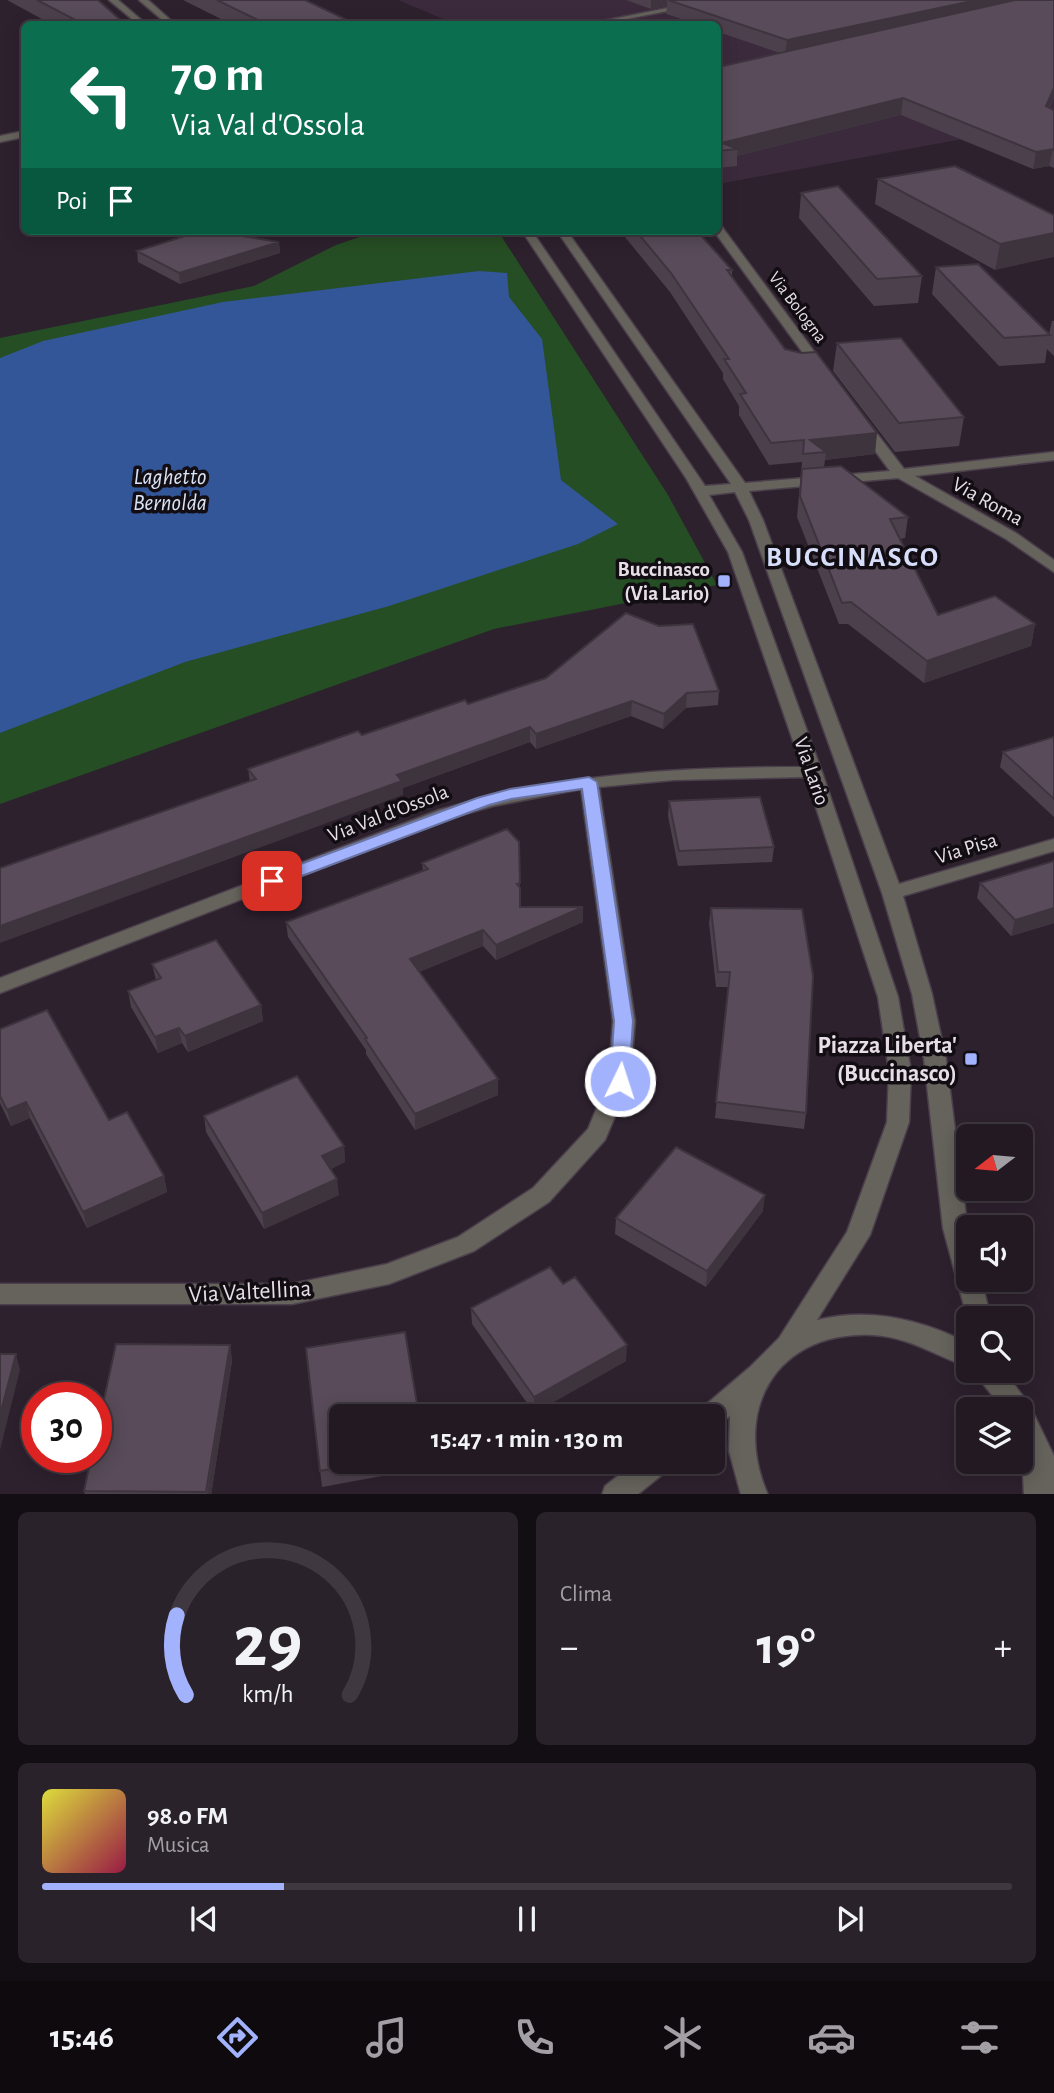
<!DOCTYPE html>
<html lang="it">
<head>
<meta charset="utf-8">
<style>
	:root { --surface:#221922; --page:#2a222a; --text:#f1f3f6; --muted:#a2a0a5; --line:#3f3840; --accent:#a2b2fd }
	body { margin:0; font-family:"Alegreya Sans",sans-serif; background:var(--page); color:var(--text); height:100vh; display:flex; flex-direction:column; font-size:26px; white-space:nowrap }
	* { box-sizing:border-box; margin:0 }
	p { font-size:23px; color:var(--muted) }
	.icon { flex:none; width:38px; height:38px; fill:none; stroke:currentColor; stroke-width:2; stroke-linecap:round; stroke-linejoin:round }
	.map { position:relative; height:1494px; overflow:hidden }
	.sheet { display:flex; flex-direction:column; gap:18px; padding:18px; background:#130e13; flex:1 }
	.sheet>* { flex:none }
	.banner { position:absolute; left:21px; top:21px; width:700px; height:214px; border-radius:10px; box-shadow:0 4px 18px #0003,0 0 0 2px var(--line); background:#0b6e4f; color:#fff; overflow:hidden }
	.needle { width:46px; rotate:254deg }
	.buttons { position:absolute; left:956px; top:1124px; display:grid; gap:14px }
	.buttons a { display:grid; place-items:center; width:77px; height:77px; border-radius:10px; background:var(--surface); box-shadow:0 4px 18px #0003,0 0 0 2px var(--line); font-size:35px }
	.speed { position:absolute; left:21px; top:1382px; display:flex; gap:14px; font-size:35px; font-weight:700; text-align:center }
	.speed>* { display:grid; place-content:center; width:91px; height:91px; border-radius:50%; background:var(--surface); box-shadow:0 4px 18px #0003,0 0 0 2px var(--line); line-height:1 }
	.speed .limit { border:10px solid #d22; background:#fff; color:#111 }
	.pin { position:absolute; display:grid; place-items:center; width:60px; height:60px; color:#fff; margin:-30px; border-radius:14px; box-shadow:0 4px 10px #0006 }
	.me { position:absolute; width:77px; margin:-38px; rotate:4deg; stroke-linejoin:round; filter:drop-shadow(0 0 5px #0008) }
	.turn { display:flex; align-items:center; gap:24px; height:147px; padding:0 35px; font-size:32px }
	.turn .icon { width:91px; height:91px; stroke-width:2.5 }
	.turn b { display:block; font-size:49px; line-height:60px }
	.then { display:flex; align-items:center; height:66px; padding:0 35px; background:#0003; gap:14px; font-size:26px }
	.big { font-size:52px; font-weight:600; line-height:1.1 }
	.sheet .tile { flex:1; display:flex; flex-direction:column; justify-content:center; gap:10px; min-width:0; padding:0 24px; border-radius:10px; background:var(--page) }
	.sheet .dial { align-items:center; gap:0 }
	.dial svg { height:182px; overflow:visible; fill:none; stroke:var(--line); stroke-width:7; stroke-linecap:round; text-anchor:middle }
	.dial text { fill:var(--text); stroke:none }
	.song { display:flex; align-items:center; gap:21px }
	.cover { width:84px; height:84px; border-radius:10px; background:linear-gradient(135deg,hsl(60 70% 55%),hsl(340 70% 35%)) }
	.played { height:7px; border-radius:4px; background:linear-gradient(90deg,var(--accent) 25%,var(--line) 25%) }
	.keys { display:flex; justify-content:space-around; direction:ltr }
	.heat { display:flex; justify-content:space-between; align-items:center; font-size:38px; direction:ltr }
	.sheet .tiles { flex:1; display:grid; gap:18px; grid-template-columns:1fr 1fr }
	.tile:last-child { grid-column:span 2 }
	.trip { position:absolute; left:329px; top:1404px; width:396px; height:70px; border-radius:10px; background:var(--surface); box-shadow:0 4px 18px #0003,0 0 0 2px var(--line); font-weight:600; line-height:70px; text-align:center }
	.dock { display:flex; height:112px; justify-content:space-around; align-items:center; background:#0e0a0e; color:var(--muted) }
	.dock .icon { width:49px; height:49px }
	.dock .active { color:var(--accent) }
	.dock b { font-size:32px; color:var(--text) }
	.map>svg:first-child { display:block }
</style>
</head>
<body>
<div class="map">
<svg width="1054" height="1495" viewBox="0 0 1054 1495">
	<rect width="100%" height="100%" fill="#2d212e"/>
	<!-- built -->
	<path fill="#3b2a3c" d="M398,0H1054V122L718,184V24H455Z"/>
	<!-- green -->
	<path fill="#264e24" d="M377,231H498L668,495L717,585L494,629L0,804V338L254,286L336,245Z"/>
	<!-- water -->
	<path fill="#325698" d="M479,271L507,273L509,297L542,339L561,480L618,524L578,544L389,606L185,662L0,733V358L43,341L223,302Z"/>
	<g fill="none" stroke-linecap="round" stroke-linejoin="round">
		<!-- minor casing -->
		<g stroke="#4b3f4c" stroke-width="3">
			<path id="minor" d="M109,0H118L146,24H138Z
				M139,0H148L175,24H167Z
				M708,0H724L601,24H587Z
				M24,131V137L0,142V136Z
				M718,226L722,227L827,369V375H819L714,231H718Z
				M522,231H532L705,486L731,484L557,231H567L745,483L890,471L856,425L863,421L868,422L904,469L1054,452V460L915,476L1016,533L1054,560V572L1006,539L898,478L749,491L763,520L899,884L1054,839V851L903,896L932,994L946,1059L968,1231V1279H981L991,1318H968V1321L943,1228L924,1059L912,994L882,893L749,520L735,492L709,495L742,552L822,772L898,997L911,1071L909,1122L870,1235L817,1320C870,1307 920,1319 968,1343V1367C934,1355 910,1337 872,1335C776,1331 731,1410 768,1495H741L729,1451L730,1416L712,1427V1416H698L702,1408L750,1367L779,1338L847,1232L887,1122L889,1071L878,997L806,777L674,780L599,787L635,1021L630,1081L605,1140L549,1202L474,1251L389,1284L292,1304H0V1284H292L387,1264L458,1237L533,1188L588,1129L608,1081L613,1021L581,789L493,806L451,818L0,993V978L439,810C561,774 675,767 802,767L728,552L686,478Z
				M972,1370H1003L1029,1404L1054,1456V1495H1024L1020,1409H1003Z
				M637,1461H671L668,1470L637,1495H602L605,1486Z"/>
		</g>
		<!-- minor -->
		<use href="#minor" fill="#65635b" fill-rule="evenodd"/>
	</g>
	<!-- wall -->
	<path fill="#4d404d" d="M7,0H98L125,24H51Z
		M183,0H305L345,19V24H231Z
		M626,0H1054V97L1050,108L1054,110V168L1049,166L1033,169L901,115L737,156V166L718,168V67L780,53L718,32V24H697L666,14L667,6L651,9Z
		M878,179L1054,215L995,270L875,204Z
		M801,193L922,276L918,303L874,306L799,218Z
		M620,231H697L732,270V277L785,349L875,454L825,460L824,467L908,517L905,538L900,539L938,615L1035,624L1031,646L924,683L848,624H839L797,517L802,462L769,465L739,415V406L723,379V373L670,292Z
		M279,242L280,253L180,284L138,262L137,251Z
		M936,267L1049,334L1052,321H1054V356L1047,349L1045,363L999,366L932,294Z
		M837,343L964,417L959,446L895,452L833,371Z
		M719,691L718,705L686,708L663,729L631,716L536,749L530,742L403,788V795L250,782L248,769L468,704Z
		M1054,737V817L1000,767L1003,752Z
		M669,801L774,847L772,862L678,866L668,816Z
		M519,842L520,907L583,922L496,960L483,946L419,972L498,1079V1095L415,1130L366,1054V1050L288,937L286,922L423,871L422,863Z
		M1054,861V923L1011,936L977,898L980,883Z
		M711,908L806,1113L804,1129L715,1118L728,987H716L709,923Z
		M152,964L261,1005L263,1021L188,1052L182,1043L158,1053L131,1007L128,991L156,980Z
		M0,1029L109,1120L164,1176L167,1192L87,1228L30,1118L11,1126L0,1103Z
		M204,1116L344,1146L345,1162L331,1169L339,1195L264,1229L206,1132Z
		M763,1211L706,1287L615,1234L616,1218Z
		M563,1284L626,1361L534,1413L472,1324L471,1308Z
		M230,1345L232,1361L211,1495H85L84,1491Z
		M306,1348L341,1461H426V1468L322,1487Z"/>
	<!-- shaded-wall -->
	<path fill="#3e343e" d="M651,0H667V6L651,9Z
		M977,0H1041L785,55L787,40Z
		M345,19V24H314Z
		M1054,88V97L1043,122L1046,106Z
		M903,98L901,115L737,156L738,149L722,143Z
		M1053,149L1049,166L1033,169L1036,152Z
		M1054,233V257L995,270L1000,244Z
		M279,242L280,253L180,284L179,273Z
		M877,433L875,454L825,460L826,452L810,440Z
		M1035,624L1031,646L924,683L927,661Z
		M687,693L686,708L663,729L664,714Z
		M632,701L631,716L536,749V734Z
		M530,727V742L403,788V795L0,943V926L397,775Z
		M583,907V922L496,960V945Z
		M1054,908V923L1011,936L1015,920Z
		M483,930V946L411,975L410,959Z
		M261,1005L263,1021L188,1052L185,1036Z
		M179,1028L182,1043L158,1053L155,1037Z
		M498,1079V1095L415,1130V1114Z
		M26,1102L30,1118L11,1126L7,1110Z
		M344,1146L345,1162L324,1172L322,1156Z
		M164,1176L167,1192L87,1228L83,1212Z
		M337,1179L339,1195L264,1229L262,1213Z
		M765,1195L763,1211L706,1287L707,1271Z
		M230,1345L232,1361L211,1495H207Z
		M627,1345L626,1361L534,1413V1397Z
		M16,1354L20,1370L0,1450V1415Z"/>
	<!-- building -->
	<path fill="#594b59" stroke="#3e343e" stroke-width="2" d="M37,0H98L125,24H83Z
		M217,0H305L345,19L314,24H266Z
		M668,0H977L787,40Z
		M1015,0H1054V88L1046,106L1054,110V150L1053,149L1036,152L903,98L722,143L738,149L718,151V67Z
		M955,166L1054,215V233L1000,244L878,179Z
		M838,186L922,276L877,279L801,193Z
		M201,231H212L279,242L179,273L137,251Z
		M636,231H697L732,270H727L785,349L801,353L816,352L877,433L810,440L826,452L803,454L804,440L771,443L740,394L746,393L724,359H729L671,273Z
		M978,264L1050,335L1004,338L936,267Z
		M901,338L964,417L899,423L837,343Z
		M841,466L908,517L890,519L938,615L995,596L1035,624L927,661L851,602L842,603L800,496L802,469Z
		M626,613L659,626L693,624L719,691L687,693L664,714L632,701L536,734L530,727L397,775L402,781L0,926V868L256,779L248,769L358,731L362,735L465,700L468,704L546,678Z
		M1054,737V799L1003,752Z
		M760,797L774,847L679,851L669,801Z
		M507,829L519,842L520,883L517,884L520,888V907H583L496,945L483,930L410,959L498,1079L415,1114L365,1039L367,1038L286,922L428,869L422,863Z
		M1054,861V908L1015,920L980,883Z
		M711,908L802,909L813,976L806,1113L716,1102L730,972H718Z
		M216,940L261,1005L185,1036L179,1028L155,1037L128,991L161,978L152,964Z
		M47,1010L109,1120L127,1112L164,1176L83,1212L26,1102L7,1110L0,1096V1029Z
		M297,1076L344,1146L322,1156L337,1179L262,1213L204,1116Z
		M676,1147L765,1195L707,1271L616,1218Z
		M550,1267L563,1284L575,1277L627,1345L534,1397L471,1308Z
		M405,1332L419,1416H341V1461H374L320,1471L306,1348Z
		M116,1344L230,1345L206,1492L84,1491L91,1458H96V1436Z
		M0,1354H16L0,1415Z"/>
	<!-- route -->
	<path fill="#a2b2fd" stroke="#6974a4" stroke-width="2" d="M589,777L597,782L633,1021L629,1081L627,1086L620,1088L612,1086L610,1081L614,1021L582,789L511,799L489,805L278,885L272,887L264,881L266,877L477,798L510,789Z"/>
	<!-- markers -->
	<g fill="#a2b2fd" stroke="#120d13" stroke-width="2.5">
		<rect x="717" y="574" width="14" height="14" rx="3.5"/>
		<rect x="964" y="1052" width="14" height="14" rx="3.5"/>
	</g>
	<g text-anchor="middle" stroke-width="7" stroke-linejoin="round" paint-order="stroke">
		<!-- far-street labels -->
		<g font-size="18" fill="#e7dee7" stroke="#120d13">
			<text transform="translate(798 307) rotate(53)" y="6">Via Bologna</text>
		</g>
		<!-- street labels -->
		<g font-size="21" fill="#e7dee7" stroke="#120d13">
			<text transform="translate(988 501) rotate(29)" y="7">Via Roma</text>
			<text transform="translate(812 771) rotate(71)" y="7">Via Lario</text>
			<text transform="translate(388 813) rotate(-21)" y="7">Via Val d'Ossola</text>
			<text transform="translate(966 848) rotate(-17)" y="7">Via Pisa</text>
		</g>
		<!-- poi labels -->
		<g font-size="21" font-weight="bold" fill="#e7dee7" stroke="#120d13" text-anchor="end">
			<text x="710" y="576">Buccinasco<tspan x="710" dy="24">(Via Lario)</tspan></text>
		</g>
		<!-- water labels -->
		<g font-size="23" font-style="italic" fill="#d9e4f7" stroke="#120d13">
			<text x="170" y="484">Laghetto<tspan x="170" dy="26">Bernolda</tspan></text>
		</g>
		<!-- near-poi labels -->
		<g font-size="24" font-weight="bold" fill="#e7dee7" stroke="#120d13" text-anchor="end">
			<text x="957" y="1053">Piazza Liberta'<tspan x="957" dy="28">(Buccinasco)</tspan></text>
		</g>
		<!-- near-street labels -->
		<g font-size="24" fill="#e7dee7" stroke="#120d13">
			<text transform="translate(250 1291) rotate(-3)" y="8">Via Valtellina</text>
		</g>
		<!-- district labels -->
		<g font-size="28" font-weight="bold" letter-spacing="2" fill="#d6defa" stroke="#120d13">
			<text x="853" y="566">BUCCINASCO</text>
		</g>
	</g>
</svg>
<div class="buttons">
<a><svg class="needle" viewBox="-14 -14 28 28"><path d="M0-13l5 13h-10z" fill="#e53935"/><path d="M0 13l5-13h-10z" fill="#a2a0a5"/></svg></a>
<a><svg class="icon" aria-label="sound" viewBox="0 0 24 24"><path d="M4 9h4l5-4v14l-5-4H4zM17 9q2 3 0 6"/></svg></a>
<a><svg class="icon" aria-label="search" viewBox="0 0 24 24"><circle cx="10" cy="10" r="6"/><path d="M15 15l6 6"/></svg></a>
<a><svg class="icon" aria-label="layers" viewBox="0 0 24 24"><path d="M12 4l9 5-9 5-9-5zM3 14l9 5 9-5"/></svg></a>
</div>
<div class="speed"><div class="limit">30</div></div>
<div class="pin" style="left:272px;top:881px;background:#d93025"><svg class="icon" aria-label="arrive" viewBox="0 0 24 24"><path d="M6 21V4h12l-3 4 3 4H6"/></svg></div>
<svg class="me" style="left:620px;top:1081px" viewBox="-20 -20 40 40"><circle r="17" fill="#a2b2fd" stroke="#fff" stroke-width="3"/><path d="M0-11L8 9 0 5-8 9z" fill="#fff"/></svg>
<div class="trip">15:47 · 1 min · 130 m</div>
<div class="banner">
<div class="turn"><svg class="icon" aria-label="left" viewBox="0 0 24 24"><path d="M17 20v-9H6M10 6l-5 5 5 5"/></svg><div><b>70 m</b>Via Val d'Ossola</div></div>
<div class="then">Poi<svg class="icon" aria-label="arrive" viewBox="0 0 24 24"><path d="M6 21V4h12l-3 4 3 4H6"/></svg></div>
</div>
</div>
<section class="sheet">
<div class="tiles">
<div class="tile dial"><svg viewBox="0 0 100 80">
<path d="M14 69A42 42 0 1 1 86 69"/>
<path d="M14 69A42 42 0 0 1 10 34" stroke="#a2b2fd"/>
<text x="50" y="56" font-size="32" font-weight="700">29</text>
<text x="50" y="72" font-size="11">km/h</text>
</svg></div>
<div class="tile"><p>Clima</p>
<div class="heat"><a>−</a><b class="big">19°</b><a>+</a></div>
</div>
<div class="tile">
<div class="song"><i class="cover"></i><div><b>98.0 FM</b><p>Musica</p></div></div>
<div class="played"></div>
<div class="keys"><svg class="icon" aria-label="previous" viewBox="0 0 24 24"><path d="M18 5L8 12l10 7zM5 5v14"/></svg><svg class="icon" aria-label="pause" viewBox="0 0 24 24"><path d="M8 5v14M16 5v14"/></svg><svg class="icon" aria-label="next" viewBox="0 0 24 24"><path d="M6 5l10 7-10 7zM19 5v14"/></svg></div>
</div>
</div>
</section>
<nav class="dock">
<b>15:46</b>
<svg class="icon active" aria-label="directions" viewBox="0 0 24 24"><path d="M12 3l9 9-9 9-9-9zM9 14v-3h6M13 9l2 2-2 2"/></svg>
<svg class="icon" aria-label="music" viewBox="0 0 24 24"><path d="M9 18V5l10-2v13"/><circle cx="6" cy="18" r="3"/><circle cx="16" cy="16" r="3"/></svg>
<svg class="icon" aria-label="phone" viewBox="0 0 24 24"><path d="M5 4h4l2 5-3 2q2 4 5 5l2-3 5 2v4C11 20 4 13 5 4z"/></svg>
<svg class="icon" aria-label="climate" viewBox="0 0 24 24"><path d="M12 3v18M4 7l16 10M4 17L20 7"/></svg>
<svg class="icon" aria-label="car" viewBox="0 0 24 24"><path d="M5 17H2v-5l4-1 3-4h7l3 4 3 1v5h-3M9 17h6M6 11h13"/><circle cx="7" cy="17" r="2"/><circle cx="17" cy="17" r="2"/></svg>
<svg class="icon" aria-label="filters" viewBox="0 0 24 24"><path d="M4 7h16M4 17h16"/><circle cx="9" cy="7" r="2"/><circle cx="15" cy="17" r="2"/></svg>
</nav>
</body>
</html>
